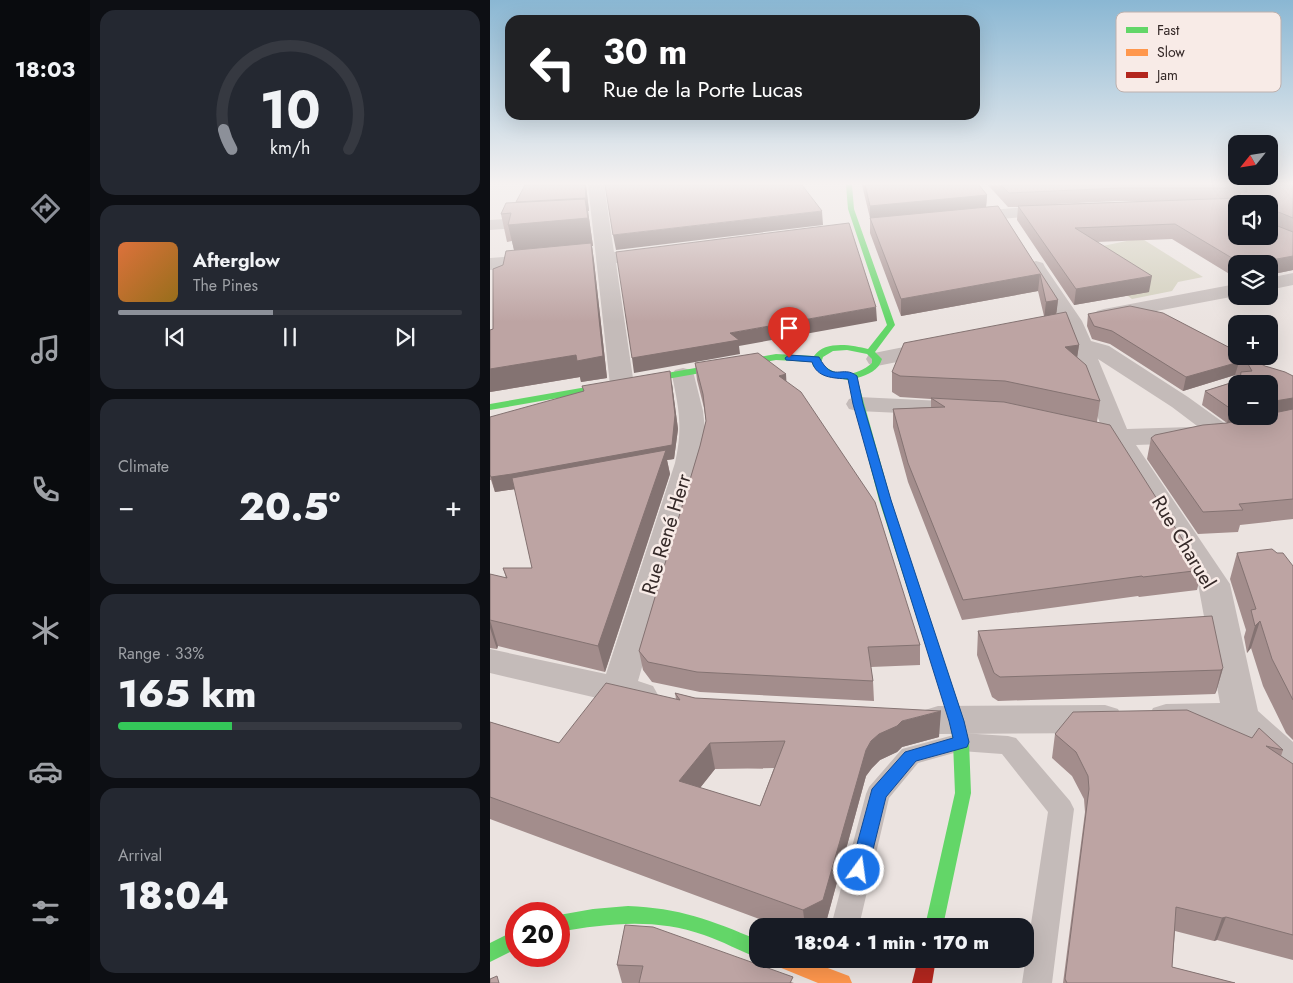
<!DOCTYPE html>
<html lang="en">
<head>
<meta charset="utf-8">
<style>
	:root { --surface:#171b24; --page:#242831; --text:#f1f3f6; --muted:#9ea1a6; --line:#363941; --accent:#8c9099 }
	body { margin:0; font-family:Jost,sans-serif; background:var(--page); color:var(--text); height:100vh; display:flex; flex-direction:column; font-size:19px; white-space:nowrap }
	* { box-sizing:border-box; margin:0 }
	p { font-size:16px; color:var(--muted) }
	.icon { flex:none; width:28px; height:28px; fill:none; stroke:currentColor; stroke-width:2; stroke-linecap:round; stroke-linejoin:round }
	.map { position:relative; flex:1; overflow:hidden }
	.drawer { display:flex; flex-direction:column; gap:10px; padding:10px; background:#0d0f14; width:400px }
	.drawer>* { flex:none }
	.hud { position:absolute; left:15px; top:15px; width:475px; height:105px; border-radius:15px; box-shadow:0 5px 20px #0002; background:#202124; color:#fff; overflow:hidden }
	.needle { width:32px; rotate:240deg }
	.tools { position:absolute; left:738px; top:135px; display:grid; gap:10px }
	.tools a { display:grid; place-items:center; width:50px; height:50px; border-radius:10px; background:var(--surface); box-shadow:0 5px 20px #0002; font-size:25px }
	.speed { position:absolute; left:15px; top:902px; display:flex; gap:10px; font-size:25px; font-weight:700; text-align:center }
	.speed>* { display:grid; place-content:center; width:65px; height:65px; border-radius:50%; background:var(--surface); box-shadow:0 5px 20px #0002; line-height:1 }
	.speed .limit { border:8px solid #d22; background:#fff; color:#111 }
	.pin { position:absolute; display:grid; place-items:center; width:42px; height:42px; color:#fff; margin:-51px -21px; border-radius:50% 50% 50% 0; rotate:-45deg; box-shadow:0 0 5px #0007 }
	.pin .icon { rotate:45deg }
	.me { position:absolute; width:55px; margin:-28px; rotate:14deg; stroke-linejoin:round; filter:drop-shadow(0 0 4px #0008) }
	.turn { display:flex; align-items:center; gap:18px; height:105px; padding:0 15px; font-size:22px }
	.turn .icon { width:65px; height:65px; stroke-width:2.5 }
	.turn b { display:block; font-size:35px; line-height:42px }
	.big { font-size:38px; font-weight:800; line-height:1.1 }
	.drawer .tile { flex:1; display:flex; flex-direction:column; justify-content:center; gap:8px; min-width:0; padding:0 18px; border-radius:15px; background:var(--page) }
	.drawer .dial { align-items:center; gap:0 }
	.dial svg { height:130px; overflow:visible; fill:none; stroke:var(--line); stroke-width:7; stroke-linecap:round; text-anchor:middle }
	.dial text { fill:var(--text); stroke:none }
	.song { display:flex; align-items:center; gap:15px }
	.cover { width:60px; height:60px; border-radius:8px; background:linear-gradient(135deg,hsl(20 70% 55%),hsl(40 70% 35%)) }
	.played { height:5px; border-radius:2px; background:linear-gradient(90deg,var(--accent) 45%,var(--line) 45%) }
	.keys { display:flex; justify-content:space-around; direction:ltr }
	.heat { display:flex; justify-content:space-between; align-items:center; font-size:28px; direction:ltr }
	.charge { height:8px; border-radius:4px; background:linear-gradient(90deg,#34c759 33%,var(--line) 0) }
	.trip { position:absolute; left:259px; top:918px; width:285px; height:50px; border-radius:15px; background:var(--surface); box-shadow:0 5px 20px #0002; font-weight:800; line-height:50px; text-align:center }
	main { display:flex; flex:1; min-height:0 }
	.tab-bar { display:flex; flex-direction:column; width:90px; justify-content:space-around; align-items:center; background:#090b0e; color:var(--muted) }
	.tab-bar .icon { width:35px; height:35px }
	.tab-bar .on { color:var(--accent) }
	.tab-bar b { font-size:22px; color:var(--text) }
	.map>svg:first-child { display:block }
</style>
</head>
<body>
<main>
<nav class="tab-bar">
<b>18:03</b>
<svg class="icon on" aria-label="directions" viewBox="0 0 24 24"><path d="M12 3l9 9-9 9-9-9zM9 14v-3h6M13 9l2 2-2 2"/></svg>
<svg class="icon" aria-label="music" viewBox="0 0 24 24"><path d="M9 18V5l10-2v13"/><circle cx="6" cy="18" r="3"/><circle cx="16" cy="16" r="3"/></svg>
<svg class="icon" aria-label="phone" viewBox="0 0 24 24"><path d="M5 4h4l2 5-3 2q2 4 5 5l2-3 5 2v4C11 20 4 13 5 4z"/></svg>
<svg class="icon" aria-label="climate" viewBox="0 0 24 24"><path d="M12 3v18M4 7l16 10M4 17L20 7"/></svg>
<svg class="icon" aria-label="car" viewBox="0 0 24 24"><path d="M5 17H2v-5l4-1 3-4h7l3 4 3 1v5h-3M9 17h6M6 11h13"/><circle cx="7" cy="17" r="2"/><circle cx="17" cy="17" r="2"/></svg>
<svg class="icon" aria-label="filters" viewBox="0 0 24 24"><path d="M4 7h16M4 17h16"/><circle cx="9" cy="7" r="2"/><circle cx="15" cy="17" r="2"/></svg>
</nav>
<section class="drawer">
<div class="tile dial"><svg viewBox="0 0 100 80">
<path d="M14 69A42 42 0 1 1 86 69"/>
<path d="M14 69A42 42 0 0 1 9 57" stroke="#8c9099"/>
<text x="50" y="56" font-size="32" font-weight="700">10</text>
<text x="50" y="72" font-size="11">km/h</text>
</svg></div>
<div class="tile">
<div class="song"><i class="cover"></i><div><b>Afterglow</b><p>The Pines</p></div></div>
<div class="played"></div>
<div class="keys"><svg class="icon" aria-label="previous" viewBox="0 0 24 24"><path d="M18 5L8 12l10 7zM5 5v14"/></svg><svg class="icon" aria-label="pause" viewBox="0 0 24 24"><path d="M8 5v14M16 5v14"/></svg><svg class="icon" aria-label="next" viewBox="0 0 24 24"><path d="M6 5l10 7-10 7zM19 5v14"/></svg></div>
</div>
<div class="tile"><p>Climate</p>
<div class="heat"><a>−</a><b class="big">20.5°</b><a>+</a></div>
</div>
<div class="tile"><p>Range · 33%</p><b class="big">165 km</b><div class="charge"></div></div>
<div class="tile"><p>Arrival</p><b class="big">18:04</b></div>
</section>
<div class="map">
<svg width="803" height="983" viewBox="0 0 803 983">
	<rect width="100%" height="100%" fill="#ebe3e0"/>
	<!-- green -->
	<path fill="#d1cebb" d="M651,238L713,277L688,282L682,291L642,299L629,289L603,248Z"/>
	<g fill="none" stroke-linecap="round" stroke-linejoin="round">
		<!-- lane -->
		<path fill="#c4bbb9" fill-rule="evenodd" d="M471,733L518,736L526,738L580,801L584,809L562,983H532L558,812L512,754L471,751L428,763L399,798L369,926H341L376,794L379,787L412,749Z"/>
		<!-- street -->
		<path fill="#c4bbb9" fill-rule="evenodd" d="M98,185H114L124,252L164,248L170,249L173,253L170,257L126,263L144,385L140,390L132,392L124,390L120,385Z
			M564,205L570,206L572,210L570,214L475,222L469,221L467,217L469,213L475,212Z
			M49,217L55,218L58,222L55,226L0,230V220Z
			M51,254L58,256L60,260L58,264L0,270V258Z
			M546,261L553,263L555,267L592,321L601,341L619,346L698,397L741,428L745,433L741,438L732,441L723,438L682,407L608,359L637,429L701,427L710,430L714,435L710,440L701,443L646,445L740,584L768,711L803,742V781L790,776L743,731L676,732L663,728L658,718L663,708L676,704L730,703L708,584L618,442L603,438L599,433L603,428L611,426L572,321L537,267L539,263Z
			M803,273V285L779,290V278Z
			M746,284V296L614,321L607,319L604,315L607,311L614,309Z
			M444,341L452,343L455,348L452,353L387,366L379,364L376,359L379,354Z
			M193,368L201,370L204,375L213,411L216,438L211,463L148,681L163,686L168,695L163,704L150,708L0,673V649L116,674L185,463C193,427 189,410 182,375L185,370Z
			M368,397L474,402L483,404L486,409L483,414L474,416L368,411L359,409L356,404L359,399Z
			M615,705L628,709L633,719L628,729L615,733L448,734L435,730L430,720L435,710L448,706Z"/>
		<!-- fast -->
		<path fill="#63d668" fill-rule="evenodd" d="M356,185H362L364,209L405,325L385,352L392,359C389,370 378,375 367,378L401,500L474,721L479,742L481,793L453,926H435L465,793L463,742L460,721L389,500L358,380L337,376L323,366L322,362L286,360L0,410V404L286,354L324,356C335,340 362,345 378,349L397,325L358,209ZM357,350L377,354L382,359V363C366,377 347,378 331,363L333,357L343,351Z
			M138,906C189,908 221,920 268,940V958C250,951 232,941 214,935C166,918 118,923 69,932V915L103,909Z
			M26,930V949L0,962V943Z"/>
		<!-- slow -->
		<path fill="#ff974d" fill-rule="evenodd" d="M282,959H314L359,976L362,983H328L284,965Z"/>
		<!-- jam -->
		<path fill="#b3261e" fill-rule="evenodd" d="M428,959H446L442,983H422Z"/>
	</g>
	<!-- wall -->
	<path fill="#a38d8c" fill-rule="evenodd" d="M35,185H96L99,211H98L103,246H102L104,261L117,378L91,382L90,377L0,392V330L3,329L13,265L24,250L22,241L17,242L11,214L26,203Z
		M372,185H489L497,195L496,207L508,206L568,300L566,314L589,345L587,357L610,401L607,422L712,570L707,590L649,597L648,596L472,620L418,482L403,427V409L441,407V399L410,397L402,392V372L554,316L548,291L411,316L380,233V218Z
		M498,185H803V270L779,275V264H746V278L682,239L606,242L659,292L584,305L527,220L528,207H518ZM629,201H663L566,204Z
		M598,314L775,366L803,376V519L750,525L748,532L708,534L657,459L661,438L737,423L712,405L715,391L749,380L750,376L745,375L693,391L620,344L602,339L597,326Z
		M205,363L296,374V381L430,645V665L381,667L383,681L384,701L210,692L162,682L153,670L149,651L210,446L216,421L214,408L207,380Z
		M182,384L188,429L184,459L177,460L180,474L115,672L8,646L7,649L0,648V574L16,578L13,568H42L25,489L5,492L1,480H0V417Z
		M747,553L803,566V740L796,733L773,686L761,648L757,653L754,637L756,630L740,579Z
		M488,631L733,668L726,692L725,694L508,701L502,697L487,655Z
		M185,693L205,698L449,737L412,747L407,752L390,760L382,768L376,776L335,926H288L0,819V722L69,743L186,699ZM284,768L270,806L210,788L225,769Z
		M565,734L762,738L793,750L791,756L803,764V960L727,940L724,941L685,931L682,967L745,983H573L595,812L594,799L582,776L562,758Z
		M135,925L304,983H132L127,965Z"/>
	<!-- shaded-wall -->
	<path fill="#847372" d="M95,185H96L99,211H98L103,246H102L104,261L117,378L91,382L87,361L113,356L25,254L18,225Z
		M497,195L496,208L380,219V206Z
		M332,211L333,225L126,250L123,235Z
		M803,256V270L779,275V264H760Z
		M550,274L548,291L411,316V299Z
		M662,276L659,292L584,305L586,289Z
		M568,300L566,317L554,319L556,302Z
		M386,307L387,321L249,346L250,354L144,373L142,358L240,333Z
		M589,345L586,365L575,347Z
		M86,355L90,377L0,392V369Z
		M749,362L745,375L693,391L696,377Z
		M296,374L297,391L289,376Z
		M182,384L188,429L184,459L177,460L180,474L115,672L108,646L26,489L5,492L1,477Z
		M803,398V411L779,416V402Z
		M746,408V416H776L737,423L741,409Z
		M0,620L8,646L7,649L0,628Z
		M770,621L761,648L757,653L765,626Z
		M733,668L726,692L725,694L731,670Z
		M451,711L449,737L412,747L407,752L390,760L382,768L376,776L335,926H315L313,910L376,750L381,741L389,734L412,721Z
		M220,743L225,769L194,808L189,781Z
		M736,917L727,940L724,941L732,918Z"/>
	<!-- building -->
	<path fill="#bda4a3" stroke="#847372" fill-rule="evenodd" d="M35,185H95L96,198L26,202Z
		M115,185H312L332,211L123,235Z
		M375,185H489L497,195L380,206Z
		M511,185H803V218L781,209L780,223L803,232V256L760,264H752L685,224L585,228L662,276L586,289L528,206L749,198L751,192H757V188H631L519,193ZM746,204H779V236H746Z
		M95,199L98,218L18,225L21,213L11,214L16,203Z
		M508,206L568,300L556,302L550,274L411,299L380,218Z
		M359,223L386,307L240,333L249,340L142,358L126,252Z
		M101,243L113,356L87,361L86,355L0,369V330L3,329V269L13,265L16,251Z
		M640,306L673,313L746,351V356H756L775,366L795,372L803,376V398L779,402V384H746V408L741,409L715,391L750,380L751,372L762,371L758,364L749,362L696,377L622,331L604,326L598,314Z
		M576,312L589,345L575,347L596,365L610,401L515,381L410,376L402,372L414,343Z
		M268,353L296,374L289,376L311,392L385,502L430,645L378,647L383,681L207,672L158,662L149,651L210,446L216,421L213,394L205,363Z
		M180,371L185,415L182,445L22,474L1,477L0,475V417L94,391L92,386Z
		M441,398L514,402L620,425L712,570L653,577L652,576L473,600L418,463L403,409L455,407Z
		M803,409V499L749,504L753,510L713,512L661,438L665,435L713,425L737,423L769,416H779V414Z
		M176,450L108,646L0,620V574L17,578L13,568H42L22,478Z
		M782,549L787,553H793L803,566V700L782,659L770,621L765,626L761,610L766,609L747,553Z
		M722,616L733,668L731,670L510,677L504,673L488,631Z
		M116,683L190,700L185,693L205,698L451,711L412,721L407,726L389,734L381,741L376,750L333,900L313,910L0,797V722L69,743ZM295,741L270,806L189,781L220,743Z
		M697,710L762,738L769,728L793,750L776,746L803,764V935L736,917L732,918L686,907L682,967L745,983H577L575,979L599,789L598,776L586,752L565,734L583,712Z
		M135,925L163,927L303,977L300,983H149L153,966L127,965Z
		M7,976L9,983H0V979Z"/>
	<!-- sky -->
	<linearGradient id="sky" x2="0" y2="1"><stop stop-color="#8ab7d3"/><stop offset="0.57" stop-color="#f6f2f1"/><stop offset="1" stop-color="#f6f2f1" stop-opacity="0"/></linearGradient>
	<rect width="803" height="322" fill="url(#sky)"/>
	<!-- route -->
	<path fill="#1a73e8" stroke="#114b97" d="M299,355L329,357C343,384 352,364 367,376L373,404L401,500L474,721L479,742L477,747L426,761L396,797L378,870L375,875L369,877L363,875L360,870L382,789L415,752L463,738L459,721L390,500L363,404L358,379C343,378 327,378 322,362L296,360L295,358Z"/>
	<g text-anchor="middle" stroke-width="5" stroke-linejoin="round" paint-order="stroke">
		<!-- street labels -->
		<g font-size="20" fill="#342827" stroke="#f8ebe7">
			<text transform="translate(176 534) rotate(-73)" y="7">Rue René Herr</text>
			<text transform="translate(694 542) rotate(59)" y="7">Rue Charuel</text>
		</g>
	</g>
	<!-- legend -->
	<rect x="626" y="12" width="165" height="80" rx="8" fill="#f8ebe7" stroke="#bdb0ad" stroke-width="1"/>
	<rect x="636" y="27" width="22" height="6" fill="#63d668"/>
	<rect x="636" y="49" width="22" height="7" fill="#ff974d"/>
	<rect x="636" y="72" width="22" height="6" fill="#b3261e"/>
	<g font-size="14" fill="#342827">
		<text x="667" y="35">Fast</text>
		<text x="667" y="57">Slow</text>
		<text x="667" y="80">Jam</text>
	</g>
</svg>
<div class="tools">
<a><svg class="needle" viewBox="-14 -14 28 28"><path d="M0-13l5 13h-10z" fill="#e53935"/><path d="M0 13l5-13h-10z" fill="#9ea1a6"/></svg></a>
<a><svg class="icon" aria-label="sound" viewBox="0 0 24 24"><path d="M4 9h4l5-4v14l-5-4H4zM17 9q2 3 0 6"/></svg></a>
<a><svg class="icon" aria-label="layers" viewBox="0 0 24 24"><path d="M12 4l9 5-9 5-9-5zM3 14l9 5 9-5"/></svg></a>
<a>+</a>
<a>−</a>
</div>
<div class="speed"><div class="limit">20</div></div>
<div class="pin" style="left:299px;top:358px;background:#d93025"><svg class="icon" aria-label="arrive" viewBox="0 0 24 24"><path d="M6 21V4h12l-3 4 3 4H6"/></svg></div>
<svg class="me" style="left:369px;top:870px" viewBox="-20 -20 40 40"><circle r="17" fill="#1a73e8" stroke="#fff" stroke-width="3"/><path d="M0-11L8 9 0 5-8 9z" fill="#fff"/></svg>
<div class="trip">18:04 · 1 min · 170 m</div>
<div class="hud">
<div class="turn"><svg class="icon" aria-label="left" viewBox="0 0 24 24"><path d="M17 20v-9H6M10 6l-5 5 5 5"/></svg><div><b>30 m</b>Rue de la Porte Lucas</div></div>
</div>
</div>
</main>
</body>
</html>
